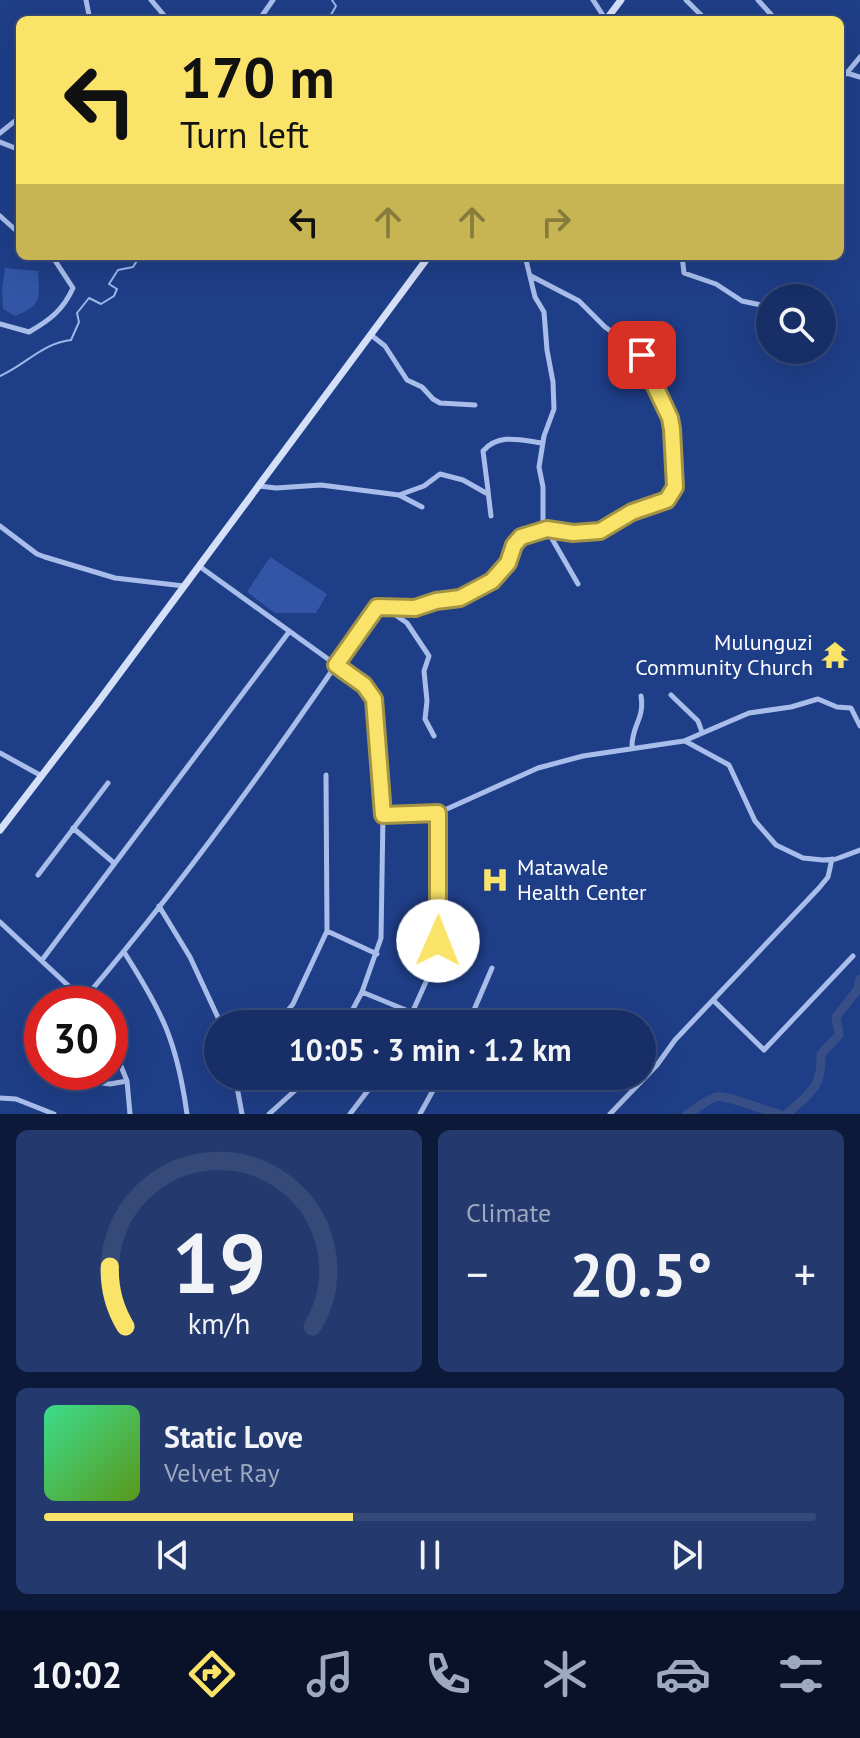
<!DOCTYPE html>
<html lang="en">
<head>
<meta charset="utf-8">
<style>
	:root { --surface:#172e66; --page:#243a6f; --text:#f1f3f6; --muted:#9ea8bf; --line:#364a7a; --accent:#f9e368 }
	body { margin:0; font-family:"PT Sans",sans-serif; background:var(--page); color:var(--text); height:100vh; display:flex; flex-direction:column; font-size:30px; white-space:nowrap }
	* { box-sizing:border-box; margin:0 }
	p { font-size:26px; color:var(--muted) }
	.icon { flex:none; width:44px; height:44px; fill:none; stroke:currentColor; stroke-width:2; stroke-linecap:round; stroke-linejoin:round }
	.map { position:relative; height:1114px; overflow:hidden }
	.sheet { display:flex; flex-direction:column; gap:16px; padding:16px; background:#0d1938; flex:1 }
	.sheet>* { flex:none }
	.guide { position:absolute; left:16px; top:16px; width:828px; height:244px; border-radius:12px; box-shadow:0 8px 32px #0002,0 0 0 2px var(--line); background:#f9e368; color:#111; overflow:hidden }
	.tools { position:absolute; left:756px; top:284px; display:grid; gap:16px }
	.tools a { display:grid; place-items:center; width:80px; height:80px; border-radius:50%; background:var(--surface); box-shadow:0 8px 32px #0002,0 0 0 2px var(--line); font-size:40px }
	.speed { position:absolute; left:24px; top:986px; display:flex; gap:16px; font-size:40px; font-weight:700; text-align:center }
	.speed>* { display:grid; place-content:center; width:104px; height:104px; border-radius:50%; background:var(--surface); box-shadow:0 8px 32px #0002,0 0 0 2px var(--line); line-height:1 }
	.speed .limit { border:12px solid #d22; background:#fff; color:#111 }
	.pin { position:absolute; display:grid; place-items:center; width:68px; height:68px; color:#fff; margin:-34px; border-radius:16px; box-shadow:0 4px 12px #0006 }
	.me { position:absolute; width:88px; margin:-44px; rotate:1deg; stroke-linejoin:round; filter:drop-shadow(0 0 6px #0008) }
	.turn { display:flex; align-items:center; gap:28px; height:168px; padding:0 32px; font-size:36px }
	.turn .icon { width:104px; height:104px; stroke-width:2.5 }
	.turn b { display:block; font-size:56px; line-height:68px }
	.lanes { display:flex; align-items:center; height:76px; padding:0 32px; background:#0003; justify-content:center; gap:40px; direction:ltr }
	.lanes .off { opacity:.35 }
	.big { font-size:60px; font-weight:700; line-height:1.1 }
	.sheet .widget { flex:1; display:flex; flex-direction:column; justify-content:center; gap:12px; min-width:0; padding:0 28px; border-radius:12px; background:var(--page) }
	.sheet .dial { align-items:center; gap:0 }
	.dial svg { height:208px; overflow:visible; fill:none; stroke:var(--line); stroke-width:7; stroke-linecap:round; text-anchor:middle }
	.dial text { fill:var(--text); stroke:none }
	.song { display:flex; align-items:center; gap:24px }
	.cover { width:96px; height:96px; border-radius:12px; background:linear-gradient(135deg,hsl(150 70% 55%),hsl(90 70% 35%)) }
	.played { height:8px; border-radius:4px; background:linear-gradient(90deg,var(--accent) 40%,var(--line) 40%) }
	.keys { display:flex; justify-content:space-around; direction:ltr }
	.heat { display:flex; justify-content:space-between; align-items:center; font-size:44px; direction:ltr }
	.sheet .tiles { flex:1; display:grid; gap:16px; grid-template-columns:1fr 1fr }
	.widget:last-child { grid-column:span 2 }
	.trip { position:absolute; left:204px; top:1010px; width:452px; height:80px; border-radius:40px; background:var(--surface); box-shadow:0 8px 32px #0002,0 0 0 2px var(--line); font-weight:700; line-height:80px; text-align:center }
	.tab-bar { display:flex; height:128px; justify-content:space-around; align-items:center; background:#091229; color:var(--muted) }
	.tab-bar .icon { width:56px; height:56px }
	.tab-bar .current { color:var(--accent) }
	.tab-bar b { font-size:36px; color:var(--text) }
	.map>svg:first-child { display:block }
</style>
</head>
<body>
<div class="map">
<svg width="860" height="1114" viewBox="0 0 860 1114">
	<rect width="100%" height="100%" fill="#1f3e88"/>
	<!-- green -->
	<path fill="#3256a5" d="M5,268L38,271C39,298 43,305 15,316L3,309L2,290Z
		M270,557L327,594L316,613H275L247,592Z"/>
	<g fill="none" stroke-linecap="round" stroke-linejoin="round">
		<!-- stream -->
		<path stroke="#9cb6ec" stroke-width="2" d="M328,20L336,6L332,0
			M0,376C25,365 43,343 71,340L79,322L77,313L89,298L101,304L114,296L117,289L109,284L118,270L133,267L140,256"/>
		<!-- river -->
		<path stroke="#384e86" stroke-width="9" d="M687,1114C696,1109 706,1100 716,1097C724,1094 766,1111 779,1114
			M787,1114C811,1092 822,1088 821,1054L839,1035L836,1017L858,989L860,979"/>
		<!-- minor -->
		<path stroke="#a9bdeb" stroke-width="5" d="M86,0L90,20
			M151,0L168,20
			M593,0L606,20
			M686,0L706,20
			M758,0L776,20
			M259,20L273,0
			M840,71L860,77
			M846,74L860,57
			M0,133L20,117
			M0,142L20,150
			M0,216L20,234
			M682,256L684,273L716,284L742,301L761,305
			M526,257L535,256
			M531,276L579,301L605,327L640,352L643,360V371C668,392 689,474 667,500L632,512L600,531L573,533L547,529
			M0,324L29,332C50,320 63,310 73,288L52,256
			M371,335L385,346L407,380L422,387L433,399L440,403L475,405
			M259,486L276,488L321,485L399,495L422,507
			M488,491L491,516
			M399,495L424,486L440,474L463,480L486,493L488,490L483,451C499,433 520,440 542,443
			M0,526L37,554L45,557L115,578L184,586
			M547,530L578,584
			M199,566L364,685L374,699L383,815L381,938L362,992L345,1024
			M384,607L407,623L429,656L424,671L427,701L425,719L434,736
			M671,695L698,721L702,732
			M685,741L729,765L755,821L776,845L803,858L823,860L836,859L860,850
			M632,748C631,726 645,719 641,696
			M0,753L40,775
			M438,813L538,768L583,756L684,741L749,713L791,707L818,699L837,707L851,708L860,726
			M383,815L438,813V941L430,973L407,1024
			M73,828L114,863
			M38,875L108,783
			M159,906L190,957L221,1024
			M0,922L88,1004
			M327,931L377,954
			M124,952C163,1013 177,1042 187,1114
			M42,960L289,632
			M362,992L413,1013
			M84,999C189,876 284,743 374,609L377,607L415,608L425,603L460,598L481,589L492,581L508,563L516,541L531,533L547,529L543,521V487L539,467L544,436L554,409L553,382L547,350L544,312L535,297L525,256
			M714,1001L764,1050L853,956
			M277,1024L293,1004L327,931L326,775
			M468,1024L492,968
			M110,1039L127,1081L130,1114
			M235,1076L242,1114
			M73,1079L110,1084L127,1081
			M0,1098L16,1099L54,1114
			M269,1114L311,1076
			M350,1114L379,1076
			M420,1114L441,1076
			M610,1114L657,1065L675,1040L819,888L828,877L832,859"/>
		<!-- secondary -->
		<path stroke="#d4dff8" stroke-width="7" d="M606,20L621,0
			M0,830L96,705L429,256"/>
	</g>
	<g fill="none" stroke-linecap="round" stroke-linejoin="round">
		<!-- route casing -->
		<g stroke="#a29444" stroke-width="20">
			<path id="route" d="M438,941V813L383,815L374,699L364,685L336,665L377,607L415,608L436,601L460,598L492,581L508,563L514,545L521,537L547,529L573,533L600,531L632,512L667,500L675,487L672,429L670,418L654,384L643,371L642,355"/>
		</g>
		<!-- route -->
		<use href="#route" stroke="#f9e368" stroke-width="14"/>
	</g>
	<!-- icons -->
	<defs>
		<g id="temple-bare" transform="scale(2.16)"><path d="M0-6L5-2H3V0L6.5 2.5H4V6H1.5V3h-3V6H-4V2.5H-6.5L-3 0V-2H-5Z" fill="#f9e368" stroke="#1f3e88" stroke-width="2.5" paint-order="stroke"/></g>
		<g id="hospital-bare" transform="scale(2.16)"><path d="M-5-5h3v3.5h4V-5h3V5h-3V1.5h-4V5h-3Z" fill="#f9e368" stroke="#1f3e88" stroke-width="2.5" paint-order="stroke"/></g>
	</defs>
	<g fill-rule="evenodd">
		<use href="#temple-bare" x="835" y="655"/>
		<use href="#hospital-bare" x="495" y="880"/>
	</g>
	<g text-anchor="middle" stroke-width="8" stroke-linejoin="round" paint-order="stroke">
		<!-- poi labels -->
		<g font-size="22" fill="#fff" stroke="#1f3e88" text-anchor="end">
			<text x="813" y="650">Mulunguzi<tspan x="813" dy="25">Community Church</tspan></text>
			<text x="517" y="875" text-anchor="start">Matawale<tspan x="517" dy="25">Health Center</tspan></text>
		</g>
	</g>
</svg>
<div class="tools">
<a><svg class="icon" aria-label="search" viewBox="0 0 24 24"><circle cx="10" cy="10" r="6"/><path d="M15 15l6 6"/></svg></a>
</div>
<div class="speed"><div class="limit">30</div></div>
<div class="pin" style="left:642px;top:355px;background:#d93025"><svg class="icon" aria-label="arrive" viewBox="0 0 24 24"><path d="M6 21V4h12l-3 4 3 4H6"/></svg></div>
<svg class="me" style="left:438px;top:941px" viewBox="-20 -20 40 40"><circle r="19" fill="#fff"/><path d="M0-13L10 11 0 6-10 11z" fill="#f9e368"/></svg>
<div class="trip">10:05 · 3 min · 1.2 km</div>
<div class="guide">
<div class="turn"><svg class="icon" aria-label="left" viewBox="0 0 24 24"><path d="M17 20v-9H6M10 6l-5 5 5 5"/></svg><div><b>170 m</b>Turn left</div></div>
<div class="lanes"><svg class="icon" aria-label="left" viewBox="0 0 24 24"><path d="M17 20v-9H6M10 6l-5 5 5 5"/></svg><svg class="icon off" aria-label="ahead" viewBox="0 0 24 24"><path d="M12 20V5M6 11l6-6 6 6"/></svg><svg class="icon off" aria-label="ahead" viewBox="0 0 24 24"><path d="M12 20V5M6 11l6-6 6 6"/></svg><svg class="icon off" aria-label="right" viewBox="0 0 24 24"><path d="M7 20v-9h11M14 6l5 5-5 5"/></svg></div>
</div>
</div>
<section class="sheet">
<div class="tiles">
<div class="widget dial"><svg viewBox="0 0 100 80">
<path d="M14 69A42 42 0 1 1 86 69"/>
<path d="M14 69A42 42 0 0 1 8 46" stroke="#f9e368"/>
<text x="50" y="56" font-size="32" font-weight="700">19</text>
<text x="50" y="72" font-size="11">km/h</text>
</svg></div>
<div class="widget"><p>Climate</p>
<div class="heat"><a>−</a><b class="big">20.5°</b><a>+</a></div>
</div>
<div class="widget">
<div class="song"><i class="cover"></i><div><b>Static Love</b><p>Velvet Ray</p></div></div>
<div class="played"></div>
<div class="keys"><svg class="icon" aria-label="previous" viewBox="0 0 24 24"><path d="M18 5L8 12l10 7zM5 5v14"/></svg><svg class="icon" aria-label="pause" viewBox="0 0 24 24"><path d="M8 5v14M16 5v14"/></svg><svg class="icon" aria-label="next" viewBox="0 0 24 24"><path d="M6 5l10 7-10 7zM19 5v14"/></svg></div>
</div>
</div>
</section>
<nav class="tab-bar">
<b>10:02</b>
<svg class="icon current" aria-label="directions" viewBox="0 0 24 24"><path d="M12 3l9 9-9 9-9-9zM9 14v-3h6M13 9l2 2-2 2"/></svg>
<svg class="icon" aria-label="music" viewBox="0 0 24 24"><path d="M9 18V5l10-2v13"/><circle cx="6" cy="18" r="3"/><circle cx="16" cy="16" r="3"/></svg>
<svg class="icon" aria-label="phone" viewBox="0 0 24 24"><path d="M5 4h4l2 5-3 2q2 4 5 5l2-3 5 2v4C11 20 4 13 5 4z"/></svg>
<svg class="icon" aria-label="climate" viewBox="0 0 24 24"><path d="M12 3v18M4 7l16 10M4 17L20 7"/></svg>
<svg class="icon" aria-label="car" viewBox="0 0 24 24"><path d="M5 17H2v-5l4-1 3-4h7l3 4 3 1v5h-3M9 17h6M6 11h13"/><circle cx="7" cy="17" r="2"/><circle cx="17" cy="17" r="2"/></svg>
<svg class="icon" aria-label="filters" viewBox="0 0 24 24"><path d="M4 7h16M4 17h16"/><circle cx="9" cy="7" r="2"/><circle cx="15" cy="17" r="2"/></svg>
</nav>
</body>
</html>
